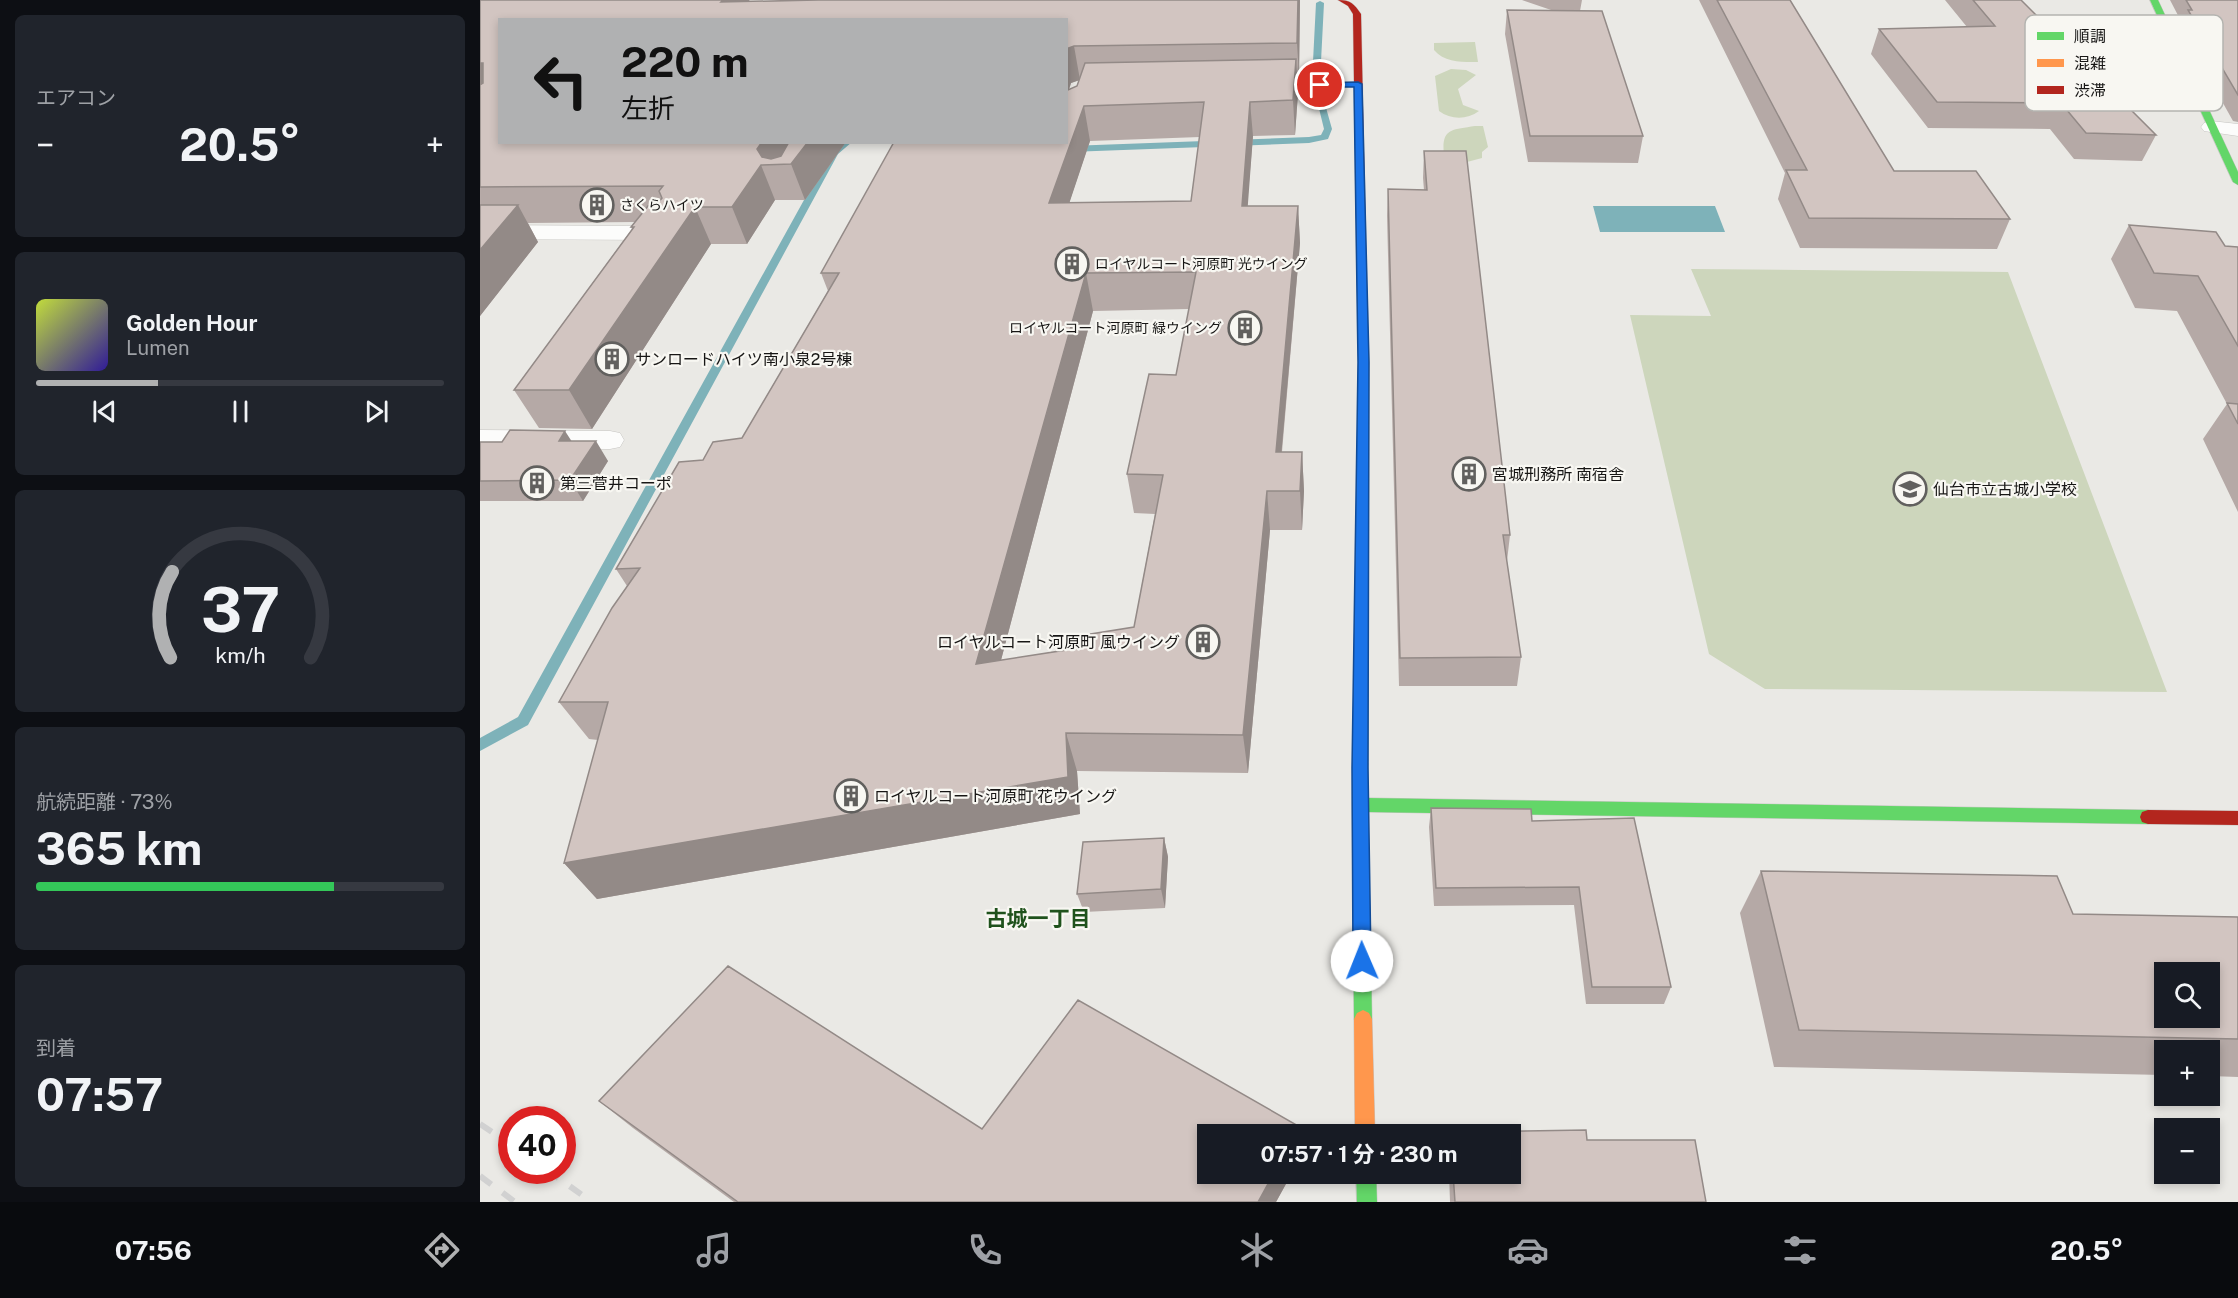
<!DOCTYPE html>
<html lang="ja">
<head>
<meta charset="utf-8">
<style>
	:root { --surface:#171b24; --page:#20242c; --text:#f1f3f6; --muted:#9ea1a6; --line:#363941; --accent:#b0b1b2 }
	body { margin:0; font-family:"Public Sans","Noto Sans JP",sans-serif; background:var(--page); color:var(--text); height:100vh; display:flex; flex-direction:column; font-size:22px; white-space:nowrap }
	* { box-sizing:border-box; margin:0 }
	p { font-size:20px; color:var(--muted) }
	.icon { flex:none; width:33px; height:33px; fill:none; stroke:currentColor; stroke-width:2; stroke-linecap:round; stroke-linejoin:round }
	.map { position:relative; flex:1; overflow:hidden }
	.panel { display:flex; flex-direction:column; gap:15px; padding:15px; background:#0d0f14; width:480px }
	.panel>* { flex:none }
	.hud { position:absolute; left:18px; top:18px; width:570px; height:126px; border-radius:0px; box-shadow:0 3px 9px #0003; background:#b0b1b2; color:#111; overflow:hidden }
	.fabs { position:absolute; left:1674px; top:962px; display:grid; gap:12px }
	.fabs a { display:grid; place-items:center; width:66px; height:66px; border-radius:0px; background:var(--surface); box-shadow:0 3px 9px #0003; font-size:30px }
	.speed { position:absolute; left:18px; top:1106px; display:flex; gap:12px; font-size:30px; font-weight:700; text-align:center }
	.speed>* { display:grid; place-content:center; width:78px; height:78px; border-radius:50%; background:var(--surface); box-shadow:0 3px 9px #0003; line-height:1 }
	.speed .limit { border:9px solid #d22; background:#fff; color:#111 }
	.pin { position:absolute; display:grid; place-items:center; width:51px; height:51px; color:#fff; margin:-26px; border:3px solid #fff; border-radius:50%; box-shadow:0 2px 6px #0007 }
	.me { position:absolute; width:66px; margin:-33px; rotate:359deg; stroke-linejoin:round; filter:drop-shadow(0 0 4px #0008) }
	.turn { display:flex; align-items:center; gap:21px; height:126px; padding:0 24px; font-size:27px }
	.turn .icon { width:78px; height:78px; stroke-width:2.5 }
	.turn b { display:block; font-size:42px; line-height:51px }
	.big { font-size:45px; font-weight:700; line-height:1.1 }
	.panel .tile { flex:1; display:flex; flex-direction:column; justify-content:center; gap:9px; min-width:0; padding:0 21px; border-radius:9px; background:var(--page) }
	.panel .dial { align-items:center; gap:0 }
	.dial svg { height:156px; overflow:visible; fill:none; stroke:var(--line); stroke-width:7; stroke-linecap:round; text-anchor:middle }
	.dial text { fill:var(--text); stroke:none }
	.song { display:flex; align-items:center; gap:18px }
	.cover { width:72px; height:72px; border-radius:9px; background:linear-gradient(135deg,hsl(70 70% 55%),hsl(250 70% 35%)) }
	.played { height:6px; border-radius:3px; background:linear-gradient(90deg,var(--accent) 30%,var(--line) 30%) }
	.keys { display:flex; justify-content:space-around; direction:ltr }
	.heat { display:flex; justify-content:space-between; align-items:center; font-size:33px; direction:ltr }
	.charge { height:9px; border-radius:4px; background:linear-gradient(90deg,#34c759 73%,var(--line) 0) }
	.trip { position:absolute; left:717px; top:1124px; width:324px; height:60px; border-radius:0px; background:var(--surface); box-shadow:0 3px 9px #0003; font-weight:700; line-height:60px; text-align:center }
	.dock { display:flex; height:96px; justify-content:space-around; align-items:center; background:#090b0e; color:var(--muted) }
	.dock .icon { width:42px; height:42px }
	.dock .selected { color:var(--accent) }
	.dock b { font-size:27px; color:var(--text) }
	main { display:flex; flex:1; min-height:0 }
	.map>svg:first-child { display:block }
</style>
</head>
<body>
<main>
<section class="panel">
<div class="tile"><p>エアコン</p>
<div class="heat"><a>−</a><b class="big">20.5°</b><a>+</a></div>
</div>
<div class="tile">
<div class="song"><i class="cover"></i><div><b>Golden Hour</b><p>Lumen</p></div></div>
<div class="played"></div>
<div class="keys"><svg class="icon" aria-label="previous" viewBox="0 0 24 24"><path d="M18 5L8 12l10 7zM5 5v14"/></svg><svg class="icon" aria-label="pause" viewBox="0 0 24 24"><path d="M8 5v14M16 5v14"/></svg><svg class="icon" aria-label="next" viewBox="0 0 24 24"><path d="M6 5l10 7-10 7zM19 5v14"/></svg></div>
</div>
<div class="tile dial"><svg viewBox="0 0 100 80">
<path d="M14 69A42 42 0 1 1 86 69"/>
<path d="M14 69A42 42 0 0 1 15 25" stroke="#b0b1b2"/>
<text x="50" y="56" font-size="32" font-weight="700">37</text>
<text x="50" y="72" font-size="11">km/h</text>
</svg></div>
<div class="tile"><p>航続距離 · 73%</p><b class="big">365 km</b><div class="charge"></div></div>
<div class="tile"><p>到着</p><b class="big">07:57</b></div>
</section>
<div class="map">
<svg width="1758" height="1202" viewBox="0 0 1758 1202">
	<rect width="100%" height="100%" fill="#eae9e5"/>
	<!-- green -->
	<path fill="#cdd6bc" d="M995,42L998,62C983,62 965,63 954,50V43Z
		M971,69L986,70L996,75L978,89L983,105L999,111C987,120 971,120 959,111L955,76Z
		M995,126H1003L1008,147L1002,152V158L987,162L964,156C961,128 971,130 995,126Z
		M1211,269L1528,272L1687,692L1285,689L1229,654L1150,315L1231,316Z"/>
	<!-- water -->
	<path fill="#7eb2b9" d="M1113,206H1235L1245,232H1120Z"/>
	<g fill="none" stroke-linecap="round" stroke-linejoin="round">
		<!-- stream -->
		<path fill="#7eb2b9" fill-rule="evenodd" d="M840,1L844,3L840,81L836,83L832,81L836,3Z
			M834,88L841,90L852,129L848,139L829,143L589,152L585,149L589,146L829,137L841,135L844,129Z
			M362,142H372L358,154L48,725L0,751V738L38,717L350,153Z"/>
		<!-- street casing -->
		<g stroke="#c6c5c2" stroke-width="1">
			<path id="street" d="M1731,121L1758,124V136L1724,131L1721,127L1724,123Z
				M0,225L185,226L193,228L197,233L193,238L185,240L0,239Z
				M0,430L130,431L140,433L144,440L140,447L130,449L0,448Z"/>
		</g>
		<!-- fast casing -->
		<g stroke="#c6c5c2" stroke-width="1">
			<path id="fast" d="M1670,0H1678L1758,172V185L1753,182Z
				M882,284L887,287L889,362L888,798L1668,810L1674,812L1676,817L1674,822L1668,824L888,812L892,1019L889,1025L883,1028L877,1025L874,1019L872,805L879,362L877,287Z
				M876,1173H896L897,1202H877Z"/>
		</g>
		<!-- slow casing -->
		<g stroke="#c6c5c2" stroke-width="1">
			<path id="slow" d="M878,82L882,84L881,86L771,88L767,86L771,84Z
				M883,1010L889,1013L892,1019L895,1134H875L874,1019L877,1013Z"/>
		</g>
		<!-- jam casing -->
		<g stroke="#c6c5c2" stroke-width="1">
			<path id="jam" d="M858,0C871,0 874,4 881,14L887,287L882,290L877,287L873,14L868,6Z
				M1668,810L1758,811V825L1668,824L1662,822L1660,817L1662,812Z"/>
		</g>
		<!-- street -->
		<use href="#street" fill="#fcfcfb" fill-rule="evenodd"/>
		<!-- fast -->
		<use href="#fast" fill="#63d668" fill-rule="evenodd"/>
		<!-- slow -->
		<use href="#slow" fill="#ff974d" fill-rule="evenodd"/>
		<!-- jam -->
		<use href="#jam" fill="#b3261e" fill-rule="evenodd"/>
		<!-- rail -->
		<path stroke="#d1d1d1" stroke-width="6" stroke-dasharray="14 14" stroke-linecap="butt" d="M0,1124L32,1145
			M67,1170L112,1202
			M0,1176L35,1202"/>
	</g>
	<!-- wall -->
	<path fill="#b5a9a6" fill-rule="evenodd" d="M0,0H269L270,2L338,0H820L819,76L817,77L818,93L815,135L773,136L767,206H818L820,243L802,452H822L824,491L822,530H790L768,773L597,771L600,814L117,899L84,863L118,740L109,739L79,702L147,586L136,569L223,460L262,438L348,291L341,273L586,142V20H20V142H366L325,200H295L267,244H231L112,429L59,428L34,390L152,229L151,227L155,222L48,223L58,242L0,316ZM599,80L597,86L589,90L591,83ZM720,137L711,201L589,203L610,141ZM709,309L696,375L647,474L654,513L675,514L654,627L586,650L521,660L613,311Z
		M1042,0H1102L1100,11L1163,136L1158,163L1048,162L1025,34L1027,10L1074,11Z
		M1219,0H1310L1414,171L1530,219L1517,249L1320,248L1298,199L1305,173Z
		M1465,0H1541L1676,135L1662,161L1594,159L1570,129L1448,128L1391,54L1399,29L1487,27Z
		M1690,0H1758V122L1753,121L1700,26L1702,23Z
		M944,151L1030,535L1027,561L1041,657L1037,686H919L907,216L908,189L944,190L943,178Z
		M1649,225L1745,246L1758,247V512L1723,439L1747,404L1697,311L1655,308L1631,259Z
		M92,441L128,461L103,501H0V442Z
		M951,808L1052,821L1191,987L1184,1004H1106L1094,905L954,906L949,827Z
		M684,838L688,857L685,908L604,912L597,894Z
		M1281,871L1593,914L1758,917V1077L1730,1076V1050H1684V1075L1294,1067L1260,913Z
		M119,1101L502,1129L812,1173L796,1202H254L153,1128Z
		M1107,1140L1226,1202H970L969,1173H1030Z"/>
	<!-- shaded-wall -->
	<path fill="#938a87" d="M243,0H269L273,10L241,2Z
		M818,0H820L819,76L817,43Z
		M594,46L600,80L591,83L586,98V49Z
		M816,59L818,93L815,135L813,100Z
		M0,63H3L20,93L0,108Z
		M770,102L773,136L765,243L762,206Z
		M604,106L610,141L577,240L569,203Z
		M282,142H316L303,164L283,165L277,149Z
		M328,142H366L325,200L311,164Z
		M281,165L295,200L267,244L252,207Z
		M38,205L58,242L0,316V250Z
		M818,206L820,243L798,491L796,452Z
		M215,207L231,244L112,429L89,390Z
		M606,273L613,311L510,702L496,664Z
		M85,431L98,451L79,441Z
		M116,441L128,461L103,501L90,480Z
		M822,452L824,491L822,530L820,491Z
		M787,491L790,530L768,773L763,735Z
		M586,733L597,771L600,814L117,899L84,863Z
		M684,838L688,857L685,908L681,889Z
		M820,1127L821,1134H816Z
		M794,1173H812L796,1202H778Z"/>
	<!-- building -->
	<path fill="#d2c5c1" stroke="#938a87" stroke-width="1.5" fill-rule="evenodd" d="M0,0H243L241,2L338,0H818L817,43L594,46L586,49V20H20V142H282L277,149L282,157L291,159L301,156L309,142H328L311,164L281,165L252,207H215L89,390H34L154,227H151L168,206L177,204L182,198L179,191L183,186L0,187V85L3,83V63H0Z
		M1237,0H1310L1414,171H1496L1530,219L1329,218L1306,170H1327Z
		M1493,0H1541L1676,135L1606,133L1581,103L1457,102L1399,29L1515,26Z
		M1706,0H1758V95L1708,10H1712Z
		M1027,10L1122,11L1163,136H1050Z
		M816,59L813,100L770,102L762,206H818L796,452H822L820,491H787L763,735L586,733L588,777L84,863L128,702H79L132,608L160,568L136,569L199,462L223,460L233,442L262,438L359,273H341L414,142H586V89L588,90L597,86L605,63ZM724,102L711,201L569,203L604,106ZM716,272L696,375L669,374L647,474L683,475L654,627L586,638V650L496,664L606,273Z
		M944,151H986L1030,535H1023L1041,657L920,658L908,189L947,190Z
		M0,205H38L0,250Z
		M1649,225L1736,232L1745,246L1758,247V346L1718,276L1674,273Z
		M1747,403L1758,404V424Z
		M30,430L85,431L79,441H116L90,480L0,481V442H22Z
		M951,808L1051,809L1052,821L1154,818L1191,987H1112L1099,887L956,888Z
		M684,838L681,889L597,894L603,842Z
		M1281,871L1577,876L1593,914L1758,917V1039L1319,1030ZM1684,972H1730V1017H1684Z
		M248,966L502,1129L598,1000L820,1127L816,1134H728V1173H794L778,1202H258L119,1101Z
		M1106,1130L1107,1140H1215L1226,1202H975L973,1173H1030V1134H970V1132Z"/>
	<!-- route -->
	<path fill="#1a73e8" stroke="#114b97" stroke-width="1.5" d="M878,82L882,84L889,362L888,768L891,961L888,966L882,969L876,966L873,961L872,768L878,362L874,87H840L835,85L840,83Z"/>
	<!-- icons -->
	<defs>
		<g id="building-ring" transform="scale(1.725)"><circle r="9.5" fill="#f8f7f2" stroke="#61605e" stroke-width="1.5"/><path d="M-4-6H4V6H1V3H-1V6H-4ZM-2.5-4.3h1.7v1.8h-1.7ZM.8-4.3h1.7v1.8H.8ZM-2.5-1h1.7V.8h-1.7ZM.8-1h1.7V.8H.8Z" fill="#61605e"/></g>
		<g id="school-ring" transform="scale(1.725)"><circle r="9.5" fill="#f8f7f2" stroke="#61605e" stroke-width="1.5"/><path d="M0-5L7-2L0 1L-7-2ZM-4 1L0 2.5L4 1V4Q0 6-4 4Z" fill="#61605e"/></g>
	</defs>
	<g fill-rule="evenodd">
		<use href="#building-ring" x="117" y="205"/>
		<use href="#building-ring" x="592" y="264"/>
		<use href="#building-ring" x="765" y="328"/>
		<use href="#building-ring" x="132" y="359"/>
		<use href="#building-ring" x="989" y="474"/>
		<use href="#building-ring" x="57" y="483"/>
		<use href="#school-ring" x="1430" y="489"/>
		<use href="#building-ring" x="723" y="642"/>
		<use href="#building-ring" x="371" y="796"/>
	</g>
	<g text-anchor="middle" stroke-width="4.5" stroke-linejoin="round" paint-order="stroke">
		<!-- far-poi labels -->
		<g font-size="14" fill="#171615" stroke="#f8f7f2" text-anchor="start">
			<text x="140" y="210">さくらハイツ</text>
			<text x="615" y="269">ロイヤルコート河原町 光ウイング</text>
			<text x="742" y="333" text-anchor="end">ロイヤルコート河原町 緑ウイング</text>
		</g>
		<!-- poi labels -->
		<g font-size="16" fill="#171615" stroke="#f8f7f2" text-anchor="start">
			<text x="155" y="365">サンロードハイツ南小泉2号棟</text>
			<text x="1012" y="480">宮城刑務所 南宿舎</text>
			<text x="80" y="489">第三菅井コーポ</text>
			<text x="1453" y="495">仙台市立古城小学校</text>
			<text x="700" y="648" text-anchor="end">ロイヤルコート河原町 風ウイング</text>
			<text x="394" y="802">ロイヤルコート河原町 花ウイング</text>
		</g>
		<!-- near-neighbourhood labels -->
		<g font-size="21" font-weight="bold" fill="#1f521c" stroke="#f8f7f2">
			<text x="558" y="926">古城一丁目</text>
		</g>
	</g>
	<!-- legend -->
	<rect x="1545" y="15" width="198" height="96" rx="9" fill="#f8f7f2" stroke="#b4b4b0" stroke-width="1.5"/>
	<rect x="1557" y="32" width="27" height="8" fill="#63d668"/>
	<rect x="1557" y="59" width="27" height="8" fill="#ff974d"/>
	<rect x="1557" y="86" width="27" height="8" fill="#b3261e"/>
	<g font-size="16" fill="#171615">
		<text x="1594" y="42">順調</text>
		<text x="1594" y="69">混雑</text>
		<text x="1594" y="96">渋滞</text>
	</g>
</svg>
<div class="fabs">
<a><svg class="icon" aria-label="search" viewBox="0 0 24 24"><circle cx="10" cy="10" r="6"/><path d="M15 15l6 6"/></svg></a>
<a>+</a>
<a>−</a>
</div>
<div class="speed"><div class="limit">40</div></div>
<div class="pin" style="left:840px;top:85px;background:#d93025"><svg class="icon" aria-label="arrive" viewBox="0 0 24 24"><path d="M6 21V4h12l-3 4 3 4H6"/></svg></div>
<svg class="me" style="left:882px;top:961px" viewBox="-20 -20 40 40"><circle r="19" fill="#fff"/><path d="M0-13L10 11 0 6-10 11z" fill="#1a73e8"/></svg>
<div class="trip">07:57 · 1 分 · 230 m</div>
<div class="hud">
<div class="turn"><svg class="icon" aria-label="left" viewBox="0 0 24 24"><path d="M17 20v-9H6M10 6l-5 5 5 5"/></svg><div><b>220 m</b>左折</div></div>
</div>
</div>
</main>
<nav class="dock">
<b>07:56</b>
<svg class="icon selected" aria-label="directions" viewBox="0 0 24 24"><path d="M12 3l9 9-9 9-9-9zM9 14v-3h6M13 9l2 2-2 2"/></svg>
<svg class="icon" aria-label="music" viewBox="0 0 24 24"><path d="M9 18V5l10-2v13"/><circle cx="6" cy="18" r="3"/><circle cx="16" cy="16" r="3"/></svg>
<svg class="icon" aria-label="phone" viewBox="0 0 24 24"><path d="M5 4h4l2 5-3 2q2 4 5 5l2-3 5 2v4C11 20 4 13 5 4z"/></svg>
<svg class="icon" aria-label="climate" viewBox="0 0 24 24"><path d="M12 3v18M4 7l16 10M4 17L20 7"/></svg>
<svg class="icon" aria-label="car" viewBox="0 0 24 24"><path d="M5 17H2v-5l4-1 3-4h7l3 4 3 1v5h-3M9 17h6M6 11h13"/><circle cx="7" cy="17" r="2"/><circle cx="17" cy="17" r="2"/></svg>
<svg class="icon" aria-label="filters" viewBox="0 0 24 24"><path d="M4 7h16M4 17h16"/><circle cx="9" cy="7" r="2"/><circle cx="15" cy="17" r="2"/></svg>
<b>20.5°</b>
</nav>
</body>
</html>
